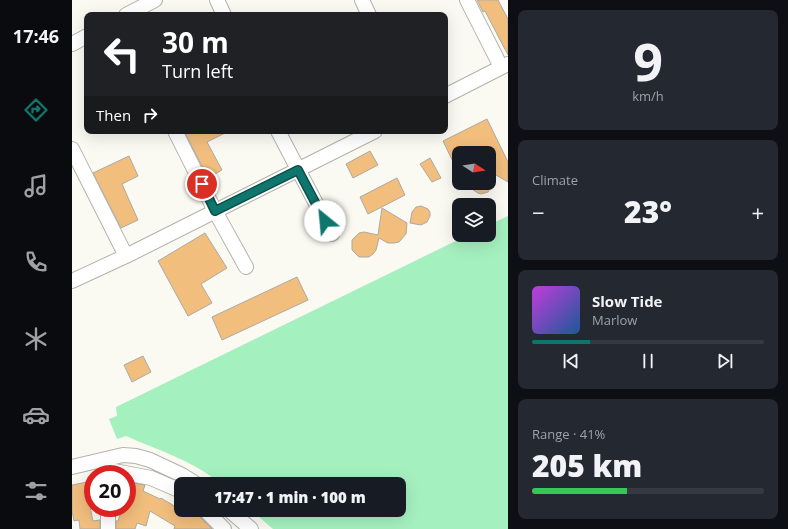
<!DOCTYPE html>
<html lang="en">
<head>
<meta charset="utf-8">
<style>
	:root { --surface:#171b24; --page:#242831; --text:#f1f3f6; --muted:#9ea1a6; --line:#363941; --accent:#0f766e }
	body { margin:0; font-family:"Open Sans",sans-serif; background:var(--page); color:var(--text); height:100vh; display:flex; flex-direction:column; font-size:15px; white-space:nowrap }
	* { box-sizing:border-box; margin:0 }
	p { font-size:13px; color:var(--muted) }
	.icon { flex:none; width:22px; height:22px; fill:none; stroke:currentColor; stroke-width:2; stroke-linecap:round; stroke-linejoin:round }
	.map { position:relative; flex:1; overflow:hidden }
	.details { display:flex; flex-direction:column; gap:10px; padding:10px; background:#0d0f14; width:280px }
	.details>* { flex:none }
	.guide { position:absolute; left:12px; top:12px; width:364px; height:122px; border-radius:8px; box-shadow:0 4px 16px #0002; background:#202124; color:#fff; overflow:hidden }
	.needle { width:26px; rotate:102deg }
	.tools { position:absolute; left:380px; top:146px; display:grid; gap:8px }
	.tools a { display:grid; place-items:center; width:44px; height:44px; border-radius:8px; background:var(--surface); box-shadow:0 4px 16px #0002; font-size:20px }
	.speed { position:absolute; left:12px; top:465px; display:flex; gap:8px; font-size:20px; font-weight:700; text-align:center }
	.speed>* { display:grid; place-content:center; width:52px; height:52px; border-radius:50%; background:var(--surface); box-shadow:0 4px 16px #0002; line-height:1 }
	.speed .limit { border:6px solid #d22; background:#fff; color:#111 }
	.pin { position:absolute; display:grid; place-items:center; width:34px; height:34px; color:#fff; margin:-17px; border:2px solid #fff; border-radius:50%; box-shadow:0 1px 4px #0007 }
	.me { position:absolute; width:44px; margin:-22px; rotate:332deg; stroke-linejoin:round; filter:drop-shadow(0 0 3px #0008) }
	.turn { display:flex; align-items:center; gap:14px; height:84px; padding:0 12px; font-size:18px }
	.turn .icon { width:52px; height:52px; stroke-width:2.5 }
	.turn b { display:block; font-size:28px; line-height:34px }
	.then { display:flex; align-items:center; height:38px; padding:0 12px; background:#0003; gap:8px; font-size:15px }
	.big { font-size:30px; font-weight:800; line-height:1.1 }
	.details .widget { flex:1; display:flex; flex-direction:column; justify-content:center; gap:6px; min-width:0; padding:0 14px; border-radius:8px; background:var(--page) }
	.details .dial { align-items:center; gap:0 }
	.dial b { font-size:52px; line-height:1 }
	.song { display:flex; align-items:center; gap:12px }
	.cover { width:48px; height:48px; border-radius:6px; background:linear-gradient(135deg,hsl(290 70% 55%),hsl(210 70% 35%)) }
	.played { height:4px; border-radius:2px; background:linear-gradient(90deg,var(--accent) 25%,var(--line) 25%) }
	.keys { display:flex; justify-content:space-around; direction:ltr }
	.heat { display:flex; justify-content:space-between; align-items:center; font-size:22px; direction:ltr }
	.charge { height:6px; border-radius:3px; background:linear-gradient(90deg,#34c759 41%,var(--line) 0) }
	.trip { position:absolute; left:102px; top:477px; width:232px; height:40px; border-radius:8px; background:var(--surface); box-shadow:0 4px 16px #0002; font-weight:800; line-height:40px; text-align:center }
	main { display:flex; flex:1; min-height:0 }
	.menu { display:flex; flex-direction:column; width:72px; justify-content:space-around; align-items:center; background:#090b0e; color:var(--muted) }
	.menu .icon { width:28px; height:28px }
	.menu .on { color:var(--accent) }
	.menu b { font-size:18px; color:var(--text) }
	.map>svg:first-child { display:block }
</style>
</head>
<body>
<main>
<nav class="menu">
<b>17:46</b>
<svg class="icon on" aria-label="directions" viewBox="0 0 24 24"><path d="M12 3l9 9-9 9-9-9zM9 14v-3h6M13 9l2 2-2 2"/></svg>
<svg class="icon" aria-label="music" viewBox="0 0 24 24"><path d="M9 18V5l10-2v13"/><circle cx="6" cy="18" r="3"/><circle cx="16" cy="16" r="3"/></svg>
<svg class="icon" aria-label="phone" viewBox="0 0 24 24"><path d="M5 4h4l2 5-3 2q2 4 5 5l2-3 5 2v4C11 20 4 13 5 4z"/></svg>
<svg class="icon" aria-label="climate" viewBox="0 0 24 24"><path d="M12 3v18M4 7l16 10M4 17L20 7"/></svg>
<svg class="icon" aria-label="car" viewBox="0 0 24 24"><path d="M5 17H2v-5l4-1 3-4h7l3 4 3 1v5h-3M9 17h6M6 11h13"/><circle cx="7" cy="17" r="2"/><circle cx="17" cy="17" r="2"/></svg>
<svg class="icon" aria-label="filters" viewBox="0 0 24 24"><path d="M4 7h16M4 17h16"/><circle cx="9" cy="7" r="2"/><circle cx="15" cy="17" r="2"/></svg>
</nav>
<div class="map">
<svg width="436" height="529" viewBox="0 0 436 529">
	<rect width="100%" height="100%" fill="#faf9f2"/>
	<!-- water -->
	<path fill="#a5f0bf" d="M436,216V529H201L179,510H327V484H149C122,461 86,450 54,436L45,439L37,419L45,416L44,407L396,235H417V225Z"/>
	<!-- building -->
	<path fill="#f1be7d" stroke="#ada9a4" d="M405,0H426L436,19V55L413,11L411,12Z
		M415,119L436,162V182L417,171V153H387V174L371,141Z
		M112,131H157L135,142L150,170L136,178Z
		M298,151L306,165L281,178L274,164Z
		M57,156L66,176L50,184L66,220L49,228L21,173Z
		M358,158L369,178L360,182L348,164Z
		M325,178L333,195L296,214L288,197Z
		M391,183H421L416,192L409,194L406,193Z
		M349,206L356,209L358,212V216L355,222L349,225L338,223L340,212L344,207Z
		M310,208L335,223L334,234L327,242L322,243H316L307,238L304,250L301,254L297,257H287L280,250V240L287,233L292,232L306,235Z
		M133,233L155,268L129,284L140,303L116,316L86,261Z
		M225,277L236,300L150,340L140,317Z
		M71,356L79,372L60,382L52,365Z
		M20,481L21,496L16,497L21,521L28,520V529H8L7,520L2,521L0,511V485Z
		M55,482L73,485L71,491L88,499L89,498L109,510H125L127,516L140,529H102L103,526L78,511L74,526L65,523L63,529H44V521H46L50,509L55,510Z"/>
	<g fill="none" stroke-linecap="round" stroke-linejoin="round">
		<!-- minor casing -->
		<g stroke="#b3b2ac" stroke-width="16">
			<path id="minor" d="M145,0L152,15
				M290,0L297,15
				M395,0L429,67
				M54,15L83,0
				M0,44L15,36
				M373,96L436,64
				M103,131L143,211L174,267
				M206,131L260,234
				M0,149L54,256
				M0,281L54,256L303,131
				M0,467L51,455L64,456L78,460L110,475L124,484
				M35,474L37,470L79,478L109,491
				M36,508V529
				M133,510L152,529
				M157,510L179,529"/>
		</g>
		<!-- minor -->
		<use href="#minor" stroke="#fff" stroke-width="14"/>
	</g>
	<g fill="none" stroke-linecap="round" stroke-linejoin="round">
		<!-- route casing -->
		<g stroke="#0a4d48" stroke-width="10">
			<path id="route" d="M130,184L143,211L226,170L253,221"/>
		</g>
		<!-- route -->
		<use href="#route" stroke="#0f766e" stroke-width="7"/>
	</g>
</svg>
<div class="tools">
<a><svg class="needle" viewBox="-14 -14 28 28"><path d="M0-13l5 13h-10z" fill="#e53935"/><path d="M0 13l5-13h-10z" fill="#9ea1a6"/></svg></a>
<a><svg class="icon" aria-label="layers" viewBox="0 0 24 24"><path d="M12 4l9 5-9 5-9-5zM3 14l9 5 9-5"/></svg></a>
</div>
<div class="speed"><div class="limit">20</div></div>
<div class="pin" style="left:130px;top:184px;background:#d93025"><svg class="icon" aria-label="arrive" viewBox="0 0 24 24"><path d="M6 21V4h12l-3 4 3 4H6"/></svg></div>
<svg class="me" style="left:253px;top:221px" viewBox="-20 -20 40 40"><circle r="19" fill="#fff"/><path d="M0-13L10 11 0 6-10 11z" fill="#0f766e"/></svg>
<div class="trip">17:47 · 1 min · 100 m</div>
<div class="guide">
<div class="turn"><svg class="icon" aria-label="left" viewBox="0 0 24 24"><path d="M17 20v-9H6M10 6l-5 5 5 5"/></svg><div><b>30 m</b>Turn left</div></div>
<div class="then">Then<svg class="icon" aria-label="right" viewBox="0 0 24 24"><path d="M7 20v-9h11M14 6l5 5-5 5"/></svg></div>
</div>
</div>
<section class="details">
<div class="widget dial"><b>9</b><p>km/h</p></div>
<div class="widget"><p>Climate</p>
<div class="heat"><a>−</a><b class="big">23°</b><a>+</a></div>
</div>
<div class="widget">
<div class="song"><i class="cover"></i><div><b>Slow Tide</b><p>Marlow</p></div></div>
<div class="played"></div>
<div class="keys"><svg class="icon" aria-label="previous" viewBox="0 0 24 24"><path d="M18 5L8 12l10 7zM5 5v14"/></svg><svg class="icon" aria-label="pause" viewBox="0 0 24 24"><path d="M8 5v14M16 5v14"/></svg><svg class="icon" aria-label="next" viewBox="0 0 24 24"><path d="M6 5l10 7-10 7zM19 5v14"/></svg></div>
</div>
<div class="widget"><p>Range · 41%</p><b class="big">205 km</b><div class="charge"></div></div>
</section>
</main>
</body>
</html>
